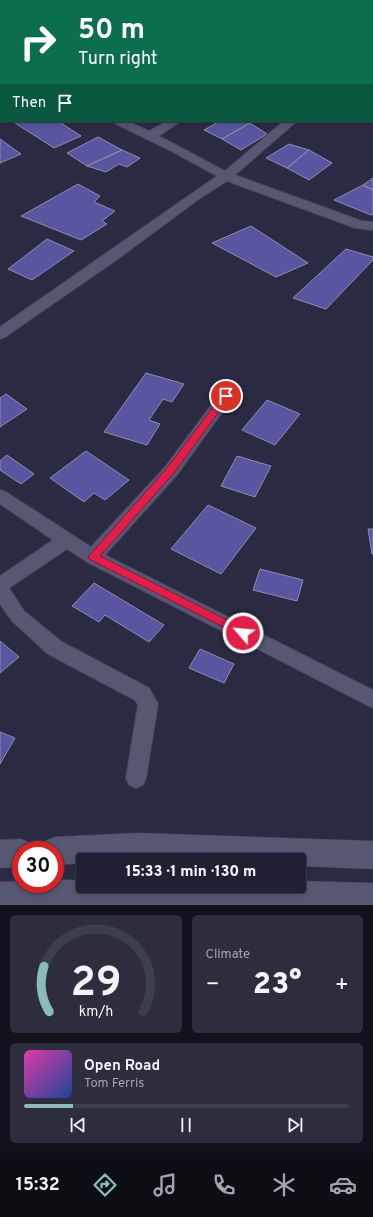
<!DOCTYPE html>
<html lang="en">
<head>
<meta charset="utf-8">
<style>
	:root { --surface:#202032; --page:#2d2d3e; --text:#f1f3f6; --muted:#a2a3ac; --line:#3d3e4d; --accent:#8bbbb9 }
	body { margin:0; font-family:Overpass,sans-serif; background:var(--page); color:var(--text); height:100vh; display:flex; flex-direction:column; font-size:15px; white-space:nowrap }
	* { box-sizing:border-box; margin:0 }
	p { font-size:13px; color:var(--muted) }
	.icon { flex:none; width:22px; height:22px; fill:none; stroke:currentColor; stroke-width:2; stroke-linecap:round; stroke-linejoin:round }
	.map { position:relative; height:905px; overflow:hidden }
	.drawer { display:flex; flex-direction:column; gap:10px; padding:10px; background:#12121c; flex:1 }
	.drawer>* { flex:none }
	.top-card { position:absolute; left:0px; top:0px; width:373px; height:122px; box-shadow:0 2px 6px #0003,0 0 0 1px var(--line); background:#0b6e4f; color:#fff; overflow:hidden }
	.speed { position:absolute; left:12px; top:841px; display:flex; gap:8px; font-size:20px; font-weight:700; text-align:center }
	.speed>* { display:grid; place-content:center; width:52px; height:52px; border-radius:50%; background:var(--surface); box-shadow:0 2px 6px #0003,0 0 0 1px var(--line); line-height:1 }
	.speed .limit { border:6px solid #d22; background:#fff; color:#111 }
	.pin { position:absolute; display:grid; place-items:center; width:34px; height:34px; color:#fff; margin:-17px; border:2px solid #fff; border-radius:50%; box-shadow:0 1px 4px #0007 }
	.me { position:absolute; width:44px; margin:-22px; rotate:297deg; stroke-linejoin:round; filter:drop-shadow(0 0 3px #0008) }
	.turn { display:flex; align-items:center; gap:14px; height:84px; padding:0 12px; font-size:18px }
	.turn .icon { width:52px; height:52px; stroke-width:2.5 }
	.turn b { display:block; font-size:28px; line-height:34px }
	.then { display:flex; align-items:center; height:38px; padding:0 12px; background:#0003; gap:8px; font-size:15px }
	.big { font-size:30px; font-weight:800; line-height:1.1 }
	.drawer .widget { flex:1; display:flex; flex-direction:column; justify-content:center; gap:6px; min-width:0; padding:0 14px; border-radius:6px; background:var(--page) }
	.drawer .dial { align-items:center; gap:0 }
	.dial svg { height:104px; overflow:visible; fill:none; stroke:var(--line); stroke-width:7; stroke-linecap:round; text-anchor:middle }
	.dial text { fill:var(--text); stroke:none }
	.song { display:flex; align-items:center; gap:12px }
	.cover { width:48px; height:48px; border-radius:6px; background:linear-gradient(135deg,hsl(320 70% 55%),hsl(220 70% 35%)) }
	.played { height:4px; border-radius:2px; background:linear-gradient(90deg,var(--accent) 15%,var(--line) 15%) }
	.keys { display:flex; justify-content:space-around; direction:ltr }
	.heat { display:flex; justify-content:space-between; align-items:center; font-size:22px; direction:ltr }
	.drawer .tiles { flex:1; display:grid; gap:10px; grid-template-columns:1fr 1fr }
	.widget:last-child { grid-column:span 2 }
	.trip { position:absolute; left:76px; top:853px; width:230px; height:40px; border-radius:4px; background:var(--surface); box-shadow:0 2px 6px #0003,0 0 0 1px var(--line); font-weight:800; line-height:40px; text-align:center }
	.tabs { display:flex; height:64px; justify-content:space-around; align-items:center; background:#0d0d14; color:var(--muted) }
	.tabs .icon { width:28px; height:28px }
	.tabs .selected { color:var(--accent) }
	.tabs b { font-size:18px; color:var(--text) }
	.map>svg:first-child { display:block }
</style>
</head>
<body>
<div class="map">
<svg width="373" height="905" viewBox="0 0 373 905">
	<rect width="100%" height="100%" fill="#2a2a43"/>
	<!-- building -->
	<path fill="#5856a0" stroke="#8c8dac" d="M36,0H83L33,1Z
		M19,121H58L81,136L54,148L15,123Z
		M220,121H243L250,123L222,139L204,130Z
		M250,123L267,134L241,150L222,139Z
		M98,137L122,150L87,166L67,153Z
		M0,139L21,154L0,163Z
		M289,144L309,150L287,168L266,158Z
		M122,150L140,158L127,167L119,164L106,172L87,166Z
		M309,150L332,163L309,180L287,168Z
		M373,178V190L363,185Z
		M78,184L100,196L94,202L115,211L102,221L107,224L81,240L21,216Z
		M363,185L373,190V214L371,215L334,200Z
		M251,226L308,263L276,277L212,243Z
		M47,239L74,251L32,280L8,269Z
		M346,249L373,257V260L326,309L293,298Z
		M146,373L184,384L172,402L163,399L149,420L160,424L147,445L104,432Z
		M6,394L27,409L0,427V398Z
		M267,400L300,414L275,445L242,430Z
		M86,451L129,480L105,500L94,493L84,502L50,478Z
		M7,455L34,474L21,484L0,470V461Z
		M237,456L271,466L255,497L221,486Z
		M208,505L256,528L221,574L171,549Z
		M368,529H373V554H372Z
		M260,569L303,580L297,601L253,590Z
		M94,583L164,625L149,642L105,615L99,622L72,606Z
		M0,641L19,657L0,673Z
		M200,649L234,664L224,683L189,668Z
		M0,732L15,738L0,764Z"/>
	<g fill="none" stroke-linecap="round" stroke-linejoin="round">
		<!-- minor casing -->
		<g stroke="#444458" stroke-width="2">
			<path id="minor" d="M282,0H294L295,1H283Z
				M372,30H373V36H372Z
				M0,59H1V66H0Z
				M0,91H1V97H0Z
				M372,96H373V102H372Z
				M112,121H127L149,131L167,121H181L159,136L225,171L284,121H297L235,175L362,221L373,222V230L355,228L227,181L199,199L115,261L5,337L0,339V327L217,176L173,152L114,123Z
				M226,391L231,392L234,396L177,475L105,555L373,690V708L87,562L67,549L9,588L24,611L62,642L149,688L158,704L146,778L143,785L136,788L129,785L126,778L138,705L135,700L48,654L12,621L0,604V576L53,540L0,504V490L6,492L91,547L165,467L221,392Z"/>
		</g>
		<!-- tertiary casing -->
		<g stroke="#444458" stroke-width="1">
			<path id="tertiary" d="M138,833L373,841V869L299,866V860H83V863L55,865V850H41L45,841L55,837Z
				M21,839L31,843L34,850H21V867L0,868V840Z
				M55,880H83V886H299V881L373,883V905H0V882L21,881V884H55Z"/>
		</g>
		<!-- minor -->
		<use href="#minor" fill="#565773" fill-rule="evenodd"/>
		<!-- tertiary -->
		<use href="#tertiary" fill="#565773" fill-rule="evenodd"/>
	</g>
	<!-- route -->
	<path fill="#e11d48" stroke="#92132f" d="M226,393L230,396L229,398L174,473L100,556L247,630L249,633L247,636L243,637L89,559L88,557L167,468L223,394Z"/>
</svg>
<div class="speed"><div class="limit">30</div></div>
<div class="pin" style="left:226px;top:396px;background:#d93025"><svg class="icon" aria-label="arrive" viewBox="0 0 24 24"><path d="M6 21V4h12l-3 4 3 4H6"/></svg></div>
<svg class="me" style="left:243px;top:633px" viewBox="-20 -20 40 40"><circle r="17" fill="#e11d48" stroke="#fff" stroke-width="3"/><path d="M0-11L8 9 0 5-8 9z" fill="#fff"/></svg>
<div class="trip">15:33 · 1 min · 130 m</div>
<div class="top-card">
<div class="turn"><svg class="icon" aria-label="right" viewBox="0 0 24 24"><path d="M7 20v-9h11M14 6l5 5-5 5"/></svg><div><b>50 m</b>Turn right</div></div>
<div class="then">Then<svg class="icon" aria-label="arrive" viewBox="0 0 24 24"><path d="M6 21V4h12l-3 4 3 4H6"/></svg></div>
</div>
</div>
<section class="drawer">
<div class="tiles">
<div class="widget dial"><svg viewBox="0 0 100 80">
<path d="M14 69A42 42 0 1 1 86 69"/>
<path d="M14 69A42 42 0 0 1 10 34" stroke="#8bbbb9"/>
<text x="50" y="56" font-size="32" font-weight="700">29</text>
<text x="50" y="72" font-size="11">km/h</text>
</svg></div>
<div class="widget"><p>Climate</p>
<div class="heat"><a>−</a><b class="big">23°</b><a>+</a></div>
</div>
<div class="widget">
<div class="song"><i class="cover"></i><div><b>Open Road</b><p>Tom Ferris</p></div></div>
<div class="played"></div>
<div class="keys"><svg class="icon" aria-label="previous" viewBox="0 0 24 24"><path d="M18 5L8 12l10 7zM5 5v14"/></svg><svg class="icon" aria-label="pause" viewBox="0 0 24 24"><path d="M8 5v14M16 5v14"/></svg><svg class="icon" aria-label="next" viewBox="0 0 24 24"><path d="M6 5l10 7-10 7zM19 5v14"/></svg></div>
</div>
</div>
</section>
<nav class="tabs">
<b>15:32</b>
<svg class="icon selected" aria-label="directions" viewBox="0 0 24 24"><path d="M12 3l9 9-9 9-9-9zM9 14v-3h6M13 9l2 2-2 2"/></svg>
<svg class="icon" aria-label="music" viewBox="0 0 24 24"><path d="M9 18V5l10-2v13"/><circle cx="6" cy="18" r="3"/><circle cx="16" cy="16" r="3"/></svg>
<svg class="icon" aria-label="phone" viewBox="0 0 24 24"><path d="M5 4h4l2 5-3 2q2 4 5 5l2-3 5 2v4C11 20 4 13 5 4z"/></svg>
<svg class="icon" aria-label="climate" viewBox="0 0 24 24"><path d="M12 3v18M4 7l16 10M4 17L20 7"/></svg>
<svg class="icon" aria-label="car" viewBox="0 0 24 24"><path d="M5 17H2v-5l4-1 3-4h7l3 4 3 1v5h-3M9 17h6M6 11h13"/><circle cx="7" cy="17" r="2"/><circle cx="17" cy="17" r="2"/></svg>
</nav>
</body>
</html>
